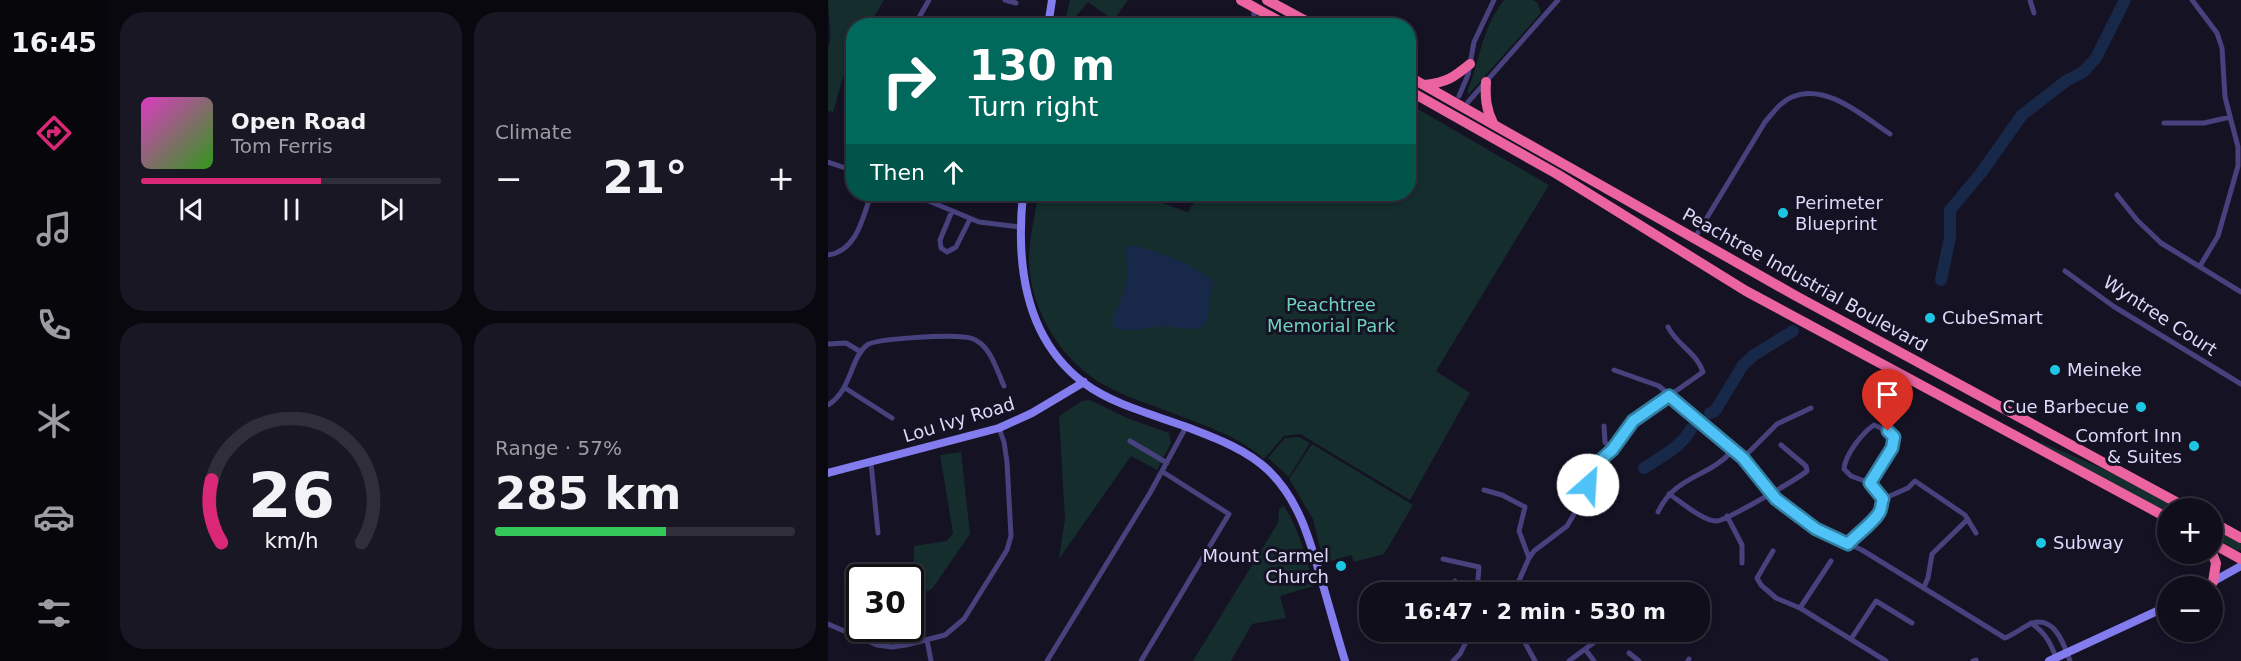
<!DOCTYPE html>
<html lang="en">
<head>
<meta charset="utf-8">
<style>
	:root { --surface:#100e1b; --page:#191724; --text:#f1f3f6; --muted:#9c9ca3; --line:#302e3a; --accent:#db2777 }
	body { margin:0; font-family:"DejaVu Sans",sans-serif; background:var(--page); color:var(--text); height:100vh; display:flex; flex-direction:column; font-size:22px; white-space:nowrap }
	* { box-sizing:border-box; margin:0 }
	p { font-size:20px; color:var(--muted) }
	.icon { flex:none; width:33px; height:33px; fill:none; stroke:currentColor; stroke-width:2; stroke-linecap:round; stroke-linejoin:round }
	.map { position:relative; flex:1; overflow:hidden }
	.panel { display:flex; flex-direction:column; gap:12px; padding:12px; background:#09080f; width:720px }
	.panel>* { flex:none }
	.hud { position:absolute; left:18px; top:18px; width:570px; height:183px; border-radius:24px; box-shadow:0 3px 9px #0003,0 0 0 2px var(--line); background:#00695c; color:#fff; overflow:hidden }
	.buttons { position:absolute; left:1329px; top:498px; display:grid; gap:12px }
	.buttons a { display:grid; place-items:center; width:66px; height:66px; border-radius:50%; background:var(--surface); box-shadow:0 3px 9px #0003,0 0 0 2px var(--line); font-size:30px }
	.speed { position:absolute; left:18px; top:564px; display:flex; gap:12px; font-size:30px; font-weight:700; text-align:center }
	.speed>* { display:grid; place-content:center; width:78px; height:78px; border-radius:50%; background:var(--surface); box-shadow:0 3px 9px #0003,0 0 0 2px var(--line); line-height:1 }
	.speed .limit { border:3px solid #111; border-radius:9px; background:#fff; color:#111 }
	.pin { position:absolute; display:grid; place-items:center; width:51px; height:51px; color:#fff; margin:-62px -26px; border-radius:50% 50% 50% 0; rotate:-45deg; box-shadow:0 0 6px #0007 }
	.pin .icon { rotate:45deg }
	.me { position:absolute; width:66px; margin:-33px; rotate:26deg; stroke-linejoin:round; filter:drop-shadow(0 0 4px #0008) }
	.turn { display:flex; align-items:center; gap:21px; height:126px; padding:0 24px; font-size:27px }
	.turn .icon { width:78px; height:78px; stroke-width:2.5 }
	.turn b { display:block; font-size:42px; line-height:51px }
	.then { display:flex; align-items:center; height:57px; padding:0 24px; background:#0003; gap:12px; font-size:22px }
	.big { font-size:45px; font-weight:700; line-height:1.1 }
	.panel .card { flex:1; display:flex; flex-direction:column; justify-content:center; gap:9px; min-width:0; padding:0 21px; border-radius:24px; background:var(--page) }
	.panel .dial { align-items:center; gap:0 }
	.dial svg { height:156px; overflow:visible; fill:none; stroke:var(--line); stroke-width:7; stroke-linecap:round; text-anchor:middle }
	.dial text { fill:var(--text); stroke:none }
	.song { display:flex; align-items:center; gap:18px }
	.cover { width:72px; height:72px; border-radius:9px; background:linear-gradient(135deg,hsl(310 70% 55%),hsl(110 70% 35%)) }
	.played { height:6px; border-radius:3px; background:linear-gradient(90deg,var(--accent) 60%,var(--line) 60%) }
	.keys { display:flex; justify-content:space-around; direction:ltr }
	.heat { display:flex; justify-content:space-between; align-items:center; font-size:33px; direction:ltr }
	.charge { height:9px; border-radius:4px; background:linear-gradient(90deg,#34c759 57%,var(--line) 0) }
	.panel .tiles { flex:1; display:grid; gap:12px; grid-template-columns:repeat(2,1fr) }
	.trip { position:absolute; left:531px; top:582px; width:351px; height:60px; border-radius:24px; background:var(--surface); box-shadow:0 3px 9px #0003,0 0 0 2px var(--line); font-weight:700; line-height:60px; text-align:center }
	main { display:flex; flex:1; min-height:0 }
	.tabs { display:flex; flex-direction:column; width:108px; justify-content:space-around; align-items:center; background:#06060b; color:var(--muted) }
	.tabs .icon { width:42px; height:42px }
	.tabs .active { color:var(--accent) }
	.tabs b { font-size:27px; color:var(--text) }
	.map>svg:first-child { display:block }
</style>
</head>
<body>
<main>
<nav class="tabs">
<b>16:45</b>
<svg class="icon active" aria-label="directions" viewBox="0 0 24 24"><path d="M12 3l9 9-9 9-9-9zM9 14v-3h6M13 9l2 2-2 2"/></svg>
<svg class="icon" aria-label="music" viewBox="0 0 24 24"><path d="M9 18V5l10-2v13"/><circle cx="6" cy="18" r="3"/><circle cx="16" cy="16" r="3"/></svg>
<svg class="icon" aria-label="phone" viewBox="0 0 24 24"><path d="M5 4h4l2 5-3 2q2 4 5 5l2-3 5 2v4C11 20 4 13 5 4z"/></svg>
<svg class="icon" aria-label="climate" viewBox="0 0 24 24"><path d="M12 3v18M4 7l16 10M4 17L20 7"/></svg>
<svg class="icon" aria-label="car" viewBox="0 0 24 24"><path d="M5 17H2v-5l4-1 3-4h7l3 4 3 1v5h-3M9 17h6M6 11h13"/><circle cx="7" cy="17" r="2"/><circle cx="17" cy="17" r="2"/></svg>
<svg class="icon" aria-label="filters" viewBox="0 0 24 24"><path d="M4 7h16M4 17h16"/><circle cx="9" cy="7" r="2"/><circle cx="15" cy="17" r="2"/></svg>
</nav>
<section class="panel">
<div class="tiles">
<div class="card">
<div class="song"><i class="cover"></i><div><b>Open Road</b><p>Tom Ferris</p></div></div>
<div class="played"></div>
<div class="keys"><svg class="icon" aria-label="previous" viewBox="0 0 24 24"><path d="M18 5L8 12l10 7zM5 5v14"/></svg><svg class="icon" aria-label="pause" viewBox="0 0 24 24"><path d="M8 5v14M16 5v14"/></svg><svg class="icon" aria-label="next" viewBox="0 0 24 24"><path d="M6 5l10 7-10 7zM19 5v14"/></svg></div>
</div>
<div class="card"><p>Climate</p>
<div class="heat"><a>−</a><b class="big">21°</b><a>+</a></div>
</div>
<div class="card dial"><svg viewBox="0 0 100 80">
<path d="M14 69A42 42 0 1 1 86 69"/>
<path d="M14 69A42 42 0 0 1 9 37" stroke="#db2777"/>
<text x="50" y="56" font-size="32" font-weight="700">26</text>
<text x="50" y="72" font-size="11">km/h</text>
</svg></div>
<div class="card"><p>Range · 57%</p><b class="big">285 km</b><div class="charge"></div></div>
</div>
</section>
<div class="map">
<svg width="1413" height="661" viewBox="0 0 1413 661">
	<rect width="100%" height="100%" fill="#151224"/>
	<!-- green -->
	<path fill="#152d2d" d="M0,0H56L41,25L26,26L25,52L20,61L5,112L0,111V48C5,37 0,14 0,0Z
		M242,0H300L286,20L260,2L240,25H236Z
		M676,0H705L710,3L713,13L640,95V90C653,57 653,30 676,0Z
		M581,104L721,185L608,371L642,393L582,500L472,434L456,436L436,459C413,438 381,427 352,416C328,406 302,399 280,387C236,365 202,311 201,261C201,239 207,216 210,194H321L337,204L360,212L371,194H580Z
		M262,400L299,418L341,433L343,443L329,470L303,456L231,559L237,519L231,416L254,401Z
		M471,437L482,443L461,477L440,458L457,438Z
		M1207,440L1283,472L1350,508H1340L1339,513L1206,444Z
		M484,444L585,505L556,554L526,562L523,555L496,563L485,519L461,479Z
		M133,452L142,534L104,589L83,598L82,578L47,577L64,576L86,564V546L119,541L125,533L112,455Z
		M456,506C472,531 478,558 486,586L452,596L458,618L424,624L403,661H365L450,523L451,509Z
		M1384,527L1413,543V550H1408L1385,537Z"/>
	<!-- water -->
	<path fill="#172849" d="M303,245C330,251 361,262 383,279L385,283L378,325C365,333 349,326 335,326C319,327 302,334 286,328L283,321L293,301L300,274L297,247Z"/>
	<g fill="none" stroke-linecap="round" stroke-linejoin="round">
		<!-- river -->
		<path stroke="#172849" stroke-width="12" d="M1113,280L1122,237V210L1153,173L1194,115L1238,81L1255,72L1268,58L1297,0
			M882,413L887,411L915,365L926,355L965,331
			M816,468C833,457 853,447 863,429"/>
		<!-- street -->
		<path stroke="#47427d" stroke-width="5" d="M177,0L188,3
			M1202,0L1206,13
			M1364,0L1389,33L1394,48L1397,97L1410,147V166L1390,236L1372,266
			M426,9V26
			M86,26L101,0
			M367,26C377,21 388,20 398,26
			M22,79L26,80
			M631,96L640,75L646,42L666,0
			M640,102L730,0
			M1336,123H1376L1402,117
			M0,162L26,171
			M84,194L151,222L192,227
			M1289,195L1309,220L1333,243L1413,292
			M124,211L112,240L113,248L119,252L128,247L142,219
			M866,239L937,122C945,113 952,102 964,97C998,82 1036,117 1062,134
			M0,255C29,251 35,217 43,194
			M1237,271L1285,306L1413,384
			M0,344L18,343L33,352
			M786,370L831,386L915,458L948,499L988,529L1034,550L1177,638C1186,634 1194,628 1202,624C1226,614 1236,644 1242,661
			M17,388L64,418
			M0,405C24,390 22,358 39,345C49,338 121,335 135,337C141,337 147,339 152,343C164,352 170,373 176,386
			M1046,425L1060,431L1066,437L1064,448L1042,483L1023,476L1016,469C1017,455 1034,433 1046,425Z
			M776,426L777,442L784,450
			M302,441L339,463
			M915,458L949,424L983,408
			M43,463L50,533
			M1042,483L1055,499
			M760,485L761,476L766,466L784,450L805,421L875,372C869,353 849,345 840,327
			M656,490L674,495L697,507L691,531L701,558L686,592
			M841,494C852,501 876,522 889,521C899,520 971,478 979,471L978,466L953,445
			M830,512C847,475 881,478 905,450
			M899,516L914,545V563
			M1020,544C1030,533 1043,526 1051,513C1054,509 1053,503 1055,499L1080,488L1087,481L1137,515L1148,533
			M945,551L929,578L933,585L948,598L972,608L1058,661
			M701,558L706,551L739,526L755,499
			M615,559L651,567L649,592
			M627,581L629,592
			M1096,587L1100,578L1104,554L1140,519
			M972,608L1003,561
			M1203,623C1218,633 1223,644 1229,660
			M0,624L49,645L64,647L78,645L117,635L136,619L179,550L183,536L179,462L176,442L171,428
			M691,632L707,661
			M1023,639L1048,601L1084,623
			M99,640L103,661
			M757,649L766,661
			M801,653L811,661
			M219,661L322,493L358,427
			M313,661L401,514L335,472
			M625,661L632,654L643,632
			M741,661L780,632
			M860,661L861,659
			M1145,661L1148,660"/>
		<!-- secondary -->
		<path stroke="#837cef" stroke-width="8" d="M220,26L224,0
			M195,194C188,262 196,338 256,383C284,404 323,414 356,426C384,437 417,448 440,470C472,501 482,541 494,582C502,609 509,635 517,661
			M0,473L171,428L204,413L256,382
			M1377,586L1413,566
			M1221,661L1340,606"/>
		<!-- highway -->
		<path stroke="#eb639f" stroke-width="10" d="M413,0L460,26
			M439,0L487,26
			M580,76L968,296L1359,508
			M658,82C657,97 658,109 665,123
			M597,85C619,82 625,78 642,64
			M580,90L729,174L918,291L1340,518
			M1384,522L1413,538
			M1384,543L1413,559
			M1384,553L1388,563L1385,582"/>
	</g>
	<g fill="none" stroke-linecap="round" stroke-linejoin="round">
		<!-- route casing -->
		<g stroke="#337fa1" stroke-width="15">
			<path id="route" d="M760,485L761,477L766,466L784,450L805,421L841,396L915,458L948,499L988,529L1020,544C1030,533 1043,525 1051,513C1054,509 1053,503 1055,499L1042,483L1064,448L1066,437L1060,431"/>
		</g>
		<!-- route -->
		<use href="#route" stroke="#4fc3f7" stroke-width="10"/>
	</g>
	<!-- markers -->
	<g fill="#1dc7e3" stroke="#151224" stroke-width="2">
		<circle cx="955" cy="213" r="6"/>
		<circle cx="1102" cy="318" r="6"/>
		<circle cx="1227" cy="370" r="6"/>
		<circle cx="1313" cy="407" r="6"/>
		<circle cx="1366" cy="446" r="6"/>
		<circle cx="1213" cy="543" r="6"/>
		<circle cx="513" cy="566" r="6"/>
	</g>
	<g text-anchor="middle" stroke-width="6" stroke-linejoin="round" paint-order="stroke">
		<!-- poi labels -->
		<g font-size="18" fill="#ded9fa" stroke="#151224" text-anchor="start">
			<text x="967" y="209">Perimeter<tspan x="967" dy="21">Blueprint</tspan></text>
			<text x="1114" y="324">CubeSmart</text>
			<text x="1239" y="376">Meineke</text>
			<text x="1301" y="413" text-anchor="end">Cue Barbecue</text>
			<text x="1354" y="442" text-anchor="end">Comfort Inn<tspan x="1354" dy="21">&amp; Suites</tspan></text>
			<text x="1225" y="549">Subway</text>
			<text x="501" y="562" text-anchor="end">Mount Carmel<tspan x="501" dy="21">Church</tspan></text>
		</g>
		<!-- street labels -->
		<g font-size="18" fill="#ded9fa" stroke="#151224">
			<text transform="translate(977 280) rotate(29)" y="6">Peachtree Industrial Boulevard</text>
			<text transform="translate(1332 316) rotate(33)" y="6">Wyntree Court</text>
			<text transform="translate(131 420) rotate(-17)" y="6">Lou Ivy Road</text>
		</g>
		<!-- park labels -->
		<g font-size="18" fill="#6ed2bd" stroke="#151224">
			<text x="503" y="311">Peachtree<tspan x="503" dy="21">Memorial Park</tspan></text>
		</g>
	</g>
</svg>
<div class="buttons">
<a>+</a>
<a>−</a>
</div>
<div class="speed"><div class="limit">30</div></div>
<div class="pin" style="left:1060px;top:431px;background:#d93025"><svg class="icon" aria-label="arrive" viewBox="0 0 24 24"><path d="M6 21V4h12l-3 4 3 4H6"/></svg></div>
<svg class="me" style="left:760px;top:485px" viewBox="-20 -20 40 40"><circle r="19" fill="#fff"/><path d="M0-13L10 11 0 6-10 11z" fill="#4fc3f7"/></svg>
<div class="trip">16:47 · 2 min · 530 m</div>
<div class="hud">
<div class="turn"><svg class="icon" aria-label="right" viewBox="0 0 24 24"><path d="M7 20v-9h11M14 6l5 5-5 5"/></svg><div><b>130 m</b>Turn right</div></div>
<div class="then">Then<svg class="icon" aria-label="ahead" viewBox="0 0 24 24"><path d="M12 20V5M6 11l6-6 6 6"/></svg></div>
</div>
</div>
</main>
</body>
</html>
